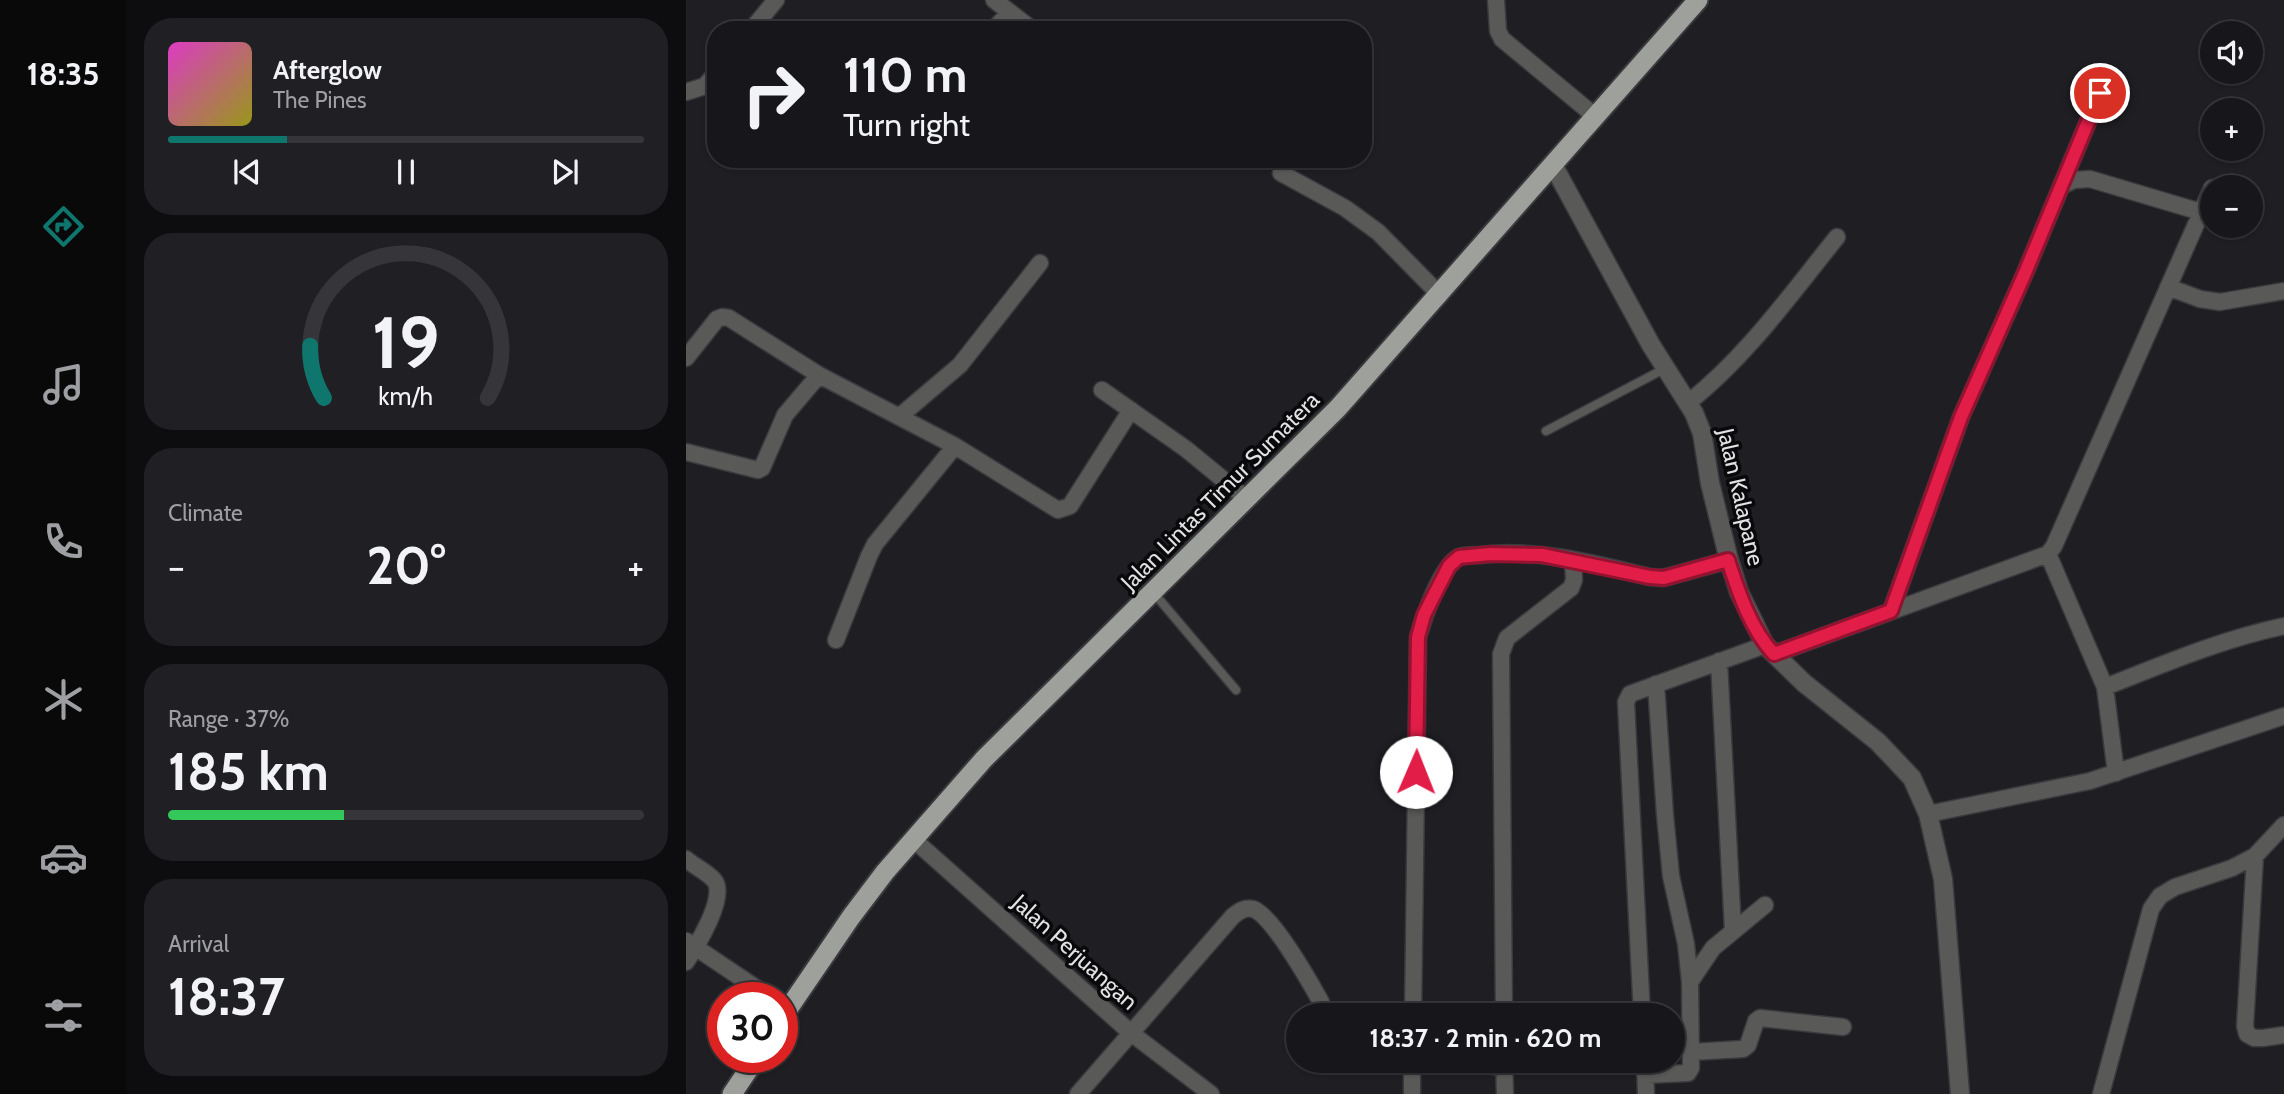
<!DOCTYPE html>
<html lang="en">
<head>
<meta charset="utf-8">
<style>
	:root { --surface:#17161a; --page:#201f23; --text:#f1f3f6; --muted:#9e9fa2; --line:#363539; --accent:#0f766e }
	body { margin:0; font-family:Cabin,sans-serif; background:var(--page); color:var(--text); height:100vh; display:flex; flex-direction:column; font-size:26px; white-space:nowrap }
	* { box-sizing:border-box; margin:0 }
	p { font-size:23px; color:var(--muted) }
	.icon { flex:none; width:38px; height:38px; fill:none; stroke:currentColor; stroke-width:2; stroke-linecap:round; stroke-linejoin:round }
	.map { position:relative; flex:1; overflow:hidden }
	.side { display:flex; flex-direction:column; gap:18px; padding:18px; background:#0d0c0e; width:560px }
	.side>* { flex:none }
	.banner { position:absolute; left:21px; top:21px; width:665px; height:147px; border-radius:28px; box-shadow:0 2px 5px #0004,0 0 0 2px var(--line); background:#17161a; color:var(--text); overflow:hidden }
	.controls { position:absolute; left:1514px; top:21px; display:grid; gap:14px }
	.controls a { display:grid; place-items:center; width:63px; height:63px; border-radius:50%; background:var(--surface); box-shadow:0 2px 5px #0004,0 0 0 2px var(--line); font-size:35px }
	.speed { position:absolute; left:21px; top:982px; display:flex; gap:14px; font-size:35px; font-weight:700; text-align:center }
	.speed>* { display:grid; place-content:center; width:91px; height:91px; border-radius:50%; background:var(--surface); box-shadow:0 2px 5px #0004,0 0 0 2px var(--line); line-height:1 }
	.speed .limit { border:10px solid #d22; background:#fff; color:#111 }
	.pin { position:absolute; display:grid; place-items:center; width:60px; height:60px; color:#fff; margin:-30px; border:4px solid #fff; border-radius:50%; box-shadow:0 2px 7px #0007 }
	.me { position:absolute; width:77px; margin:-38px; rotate:1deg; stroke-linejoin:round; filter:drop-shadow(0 0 5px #0008) }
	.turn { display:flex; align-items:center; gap:24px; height:147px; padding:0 21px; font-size:32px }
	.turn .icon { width:91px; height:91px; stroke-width:2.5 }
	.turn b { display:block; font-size:49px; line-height:60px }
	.big { font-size:52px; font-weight:700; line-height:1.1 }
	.side .card { flex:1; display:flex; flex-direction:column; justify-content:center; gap:10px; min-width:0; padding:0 24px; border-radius:28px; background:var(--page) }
	.side .dial { align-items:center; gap:0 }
	.dial svg { height:182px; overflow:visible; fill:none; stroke:var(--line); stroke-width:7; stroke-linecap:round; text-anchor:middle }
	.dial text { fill:var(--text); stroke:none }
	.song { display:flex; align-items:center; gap:21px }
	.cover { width:84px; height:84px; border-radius:10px; background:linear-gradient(135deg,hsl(310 70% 55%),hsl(60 70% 35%)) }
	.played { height:7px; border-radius:4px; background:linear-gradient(90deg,var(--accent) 25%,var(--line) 25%) }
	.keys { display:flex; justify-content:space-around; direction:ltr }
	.heat { display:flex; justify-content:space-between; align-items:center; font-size:38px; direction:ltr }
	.charge { height:10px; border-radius:5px; background:linear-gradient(90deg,#34c759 37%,var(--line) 0) }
	.trip { position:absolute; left:600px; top:1003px; width:399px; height:70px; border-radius:35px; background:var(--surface); box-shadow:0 2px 5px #0004,0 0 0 2px var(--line); font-weight:700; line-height:70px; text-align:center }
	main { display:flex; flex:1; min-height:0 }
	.dock { display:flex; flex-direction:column; width:126px; justify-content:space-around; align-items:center; background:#09090a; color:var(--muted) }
	.dock .icon { width:49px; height:49px }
	.dock .selected { color:var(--accent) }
	.dock b { font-size:32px; color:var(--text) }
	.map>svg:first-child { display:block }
</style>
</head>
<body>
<main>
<nav class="dock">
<b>18:35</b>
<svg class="icon selected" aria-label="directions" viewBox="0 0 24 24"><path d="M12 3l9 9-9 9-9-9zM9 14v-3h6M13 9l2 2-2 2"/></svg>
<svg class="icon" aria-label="music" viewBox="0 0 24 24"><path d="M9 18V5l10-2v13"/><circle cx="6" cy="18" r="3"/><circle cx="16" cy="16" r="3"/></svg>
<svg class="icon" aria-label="phone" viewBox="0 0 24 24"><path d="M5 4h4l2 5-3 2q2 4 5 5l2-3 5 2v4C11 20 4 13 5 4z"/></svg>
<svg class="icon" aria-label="climate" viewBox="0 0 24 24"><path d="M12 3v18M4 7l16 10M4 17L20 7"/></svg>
<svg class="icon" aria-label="car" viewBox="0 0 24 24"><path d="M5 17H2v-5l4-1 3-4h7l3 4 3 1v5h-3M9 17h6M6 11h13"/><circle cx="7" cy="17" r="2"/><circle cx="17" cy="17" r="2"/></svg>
<svg class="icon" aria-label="filters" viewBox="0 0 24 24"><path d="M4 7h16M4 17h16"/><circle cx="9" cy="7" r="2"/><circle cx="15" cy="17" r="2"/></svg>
</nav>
<section class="side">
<div class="card">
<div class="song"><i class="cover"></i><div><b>Afterglow</b><p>The Pines</p></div></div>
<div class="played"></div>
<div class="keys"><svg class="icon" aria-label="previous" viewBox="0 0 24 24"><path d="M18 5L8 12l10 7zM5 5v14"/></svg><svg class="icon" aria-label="pause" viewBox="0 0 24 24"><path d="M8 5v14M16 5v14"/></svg><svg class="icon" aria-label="next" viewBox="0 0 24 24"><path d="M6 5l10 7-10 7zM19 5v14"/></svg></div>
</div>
<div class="card dial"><svg viewBox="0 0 100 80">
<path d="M14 69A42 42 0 1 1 86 69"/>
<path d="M14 69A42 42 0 0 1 8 46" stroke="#0f766e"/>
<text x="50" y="56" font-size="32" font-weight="700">19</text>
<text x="50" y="72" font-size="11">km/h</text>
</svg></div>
<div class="card"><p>Climate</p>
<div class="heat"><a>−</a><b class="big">20°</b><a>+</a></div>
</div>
<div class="card"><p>Range · 37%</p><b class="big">185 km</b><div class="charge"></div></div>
<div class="card"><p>Arrival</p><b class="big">18:37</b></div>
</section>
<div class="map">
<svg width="1598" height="1094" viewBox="0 0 1598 1094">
	<rect width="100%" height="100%" fill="#1f1e23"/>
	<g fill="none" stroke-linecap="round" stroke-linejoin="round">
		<!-- service casing -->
		<g stroke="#3a393e" stroke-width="11">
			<path id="service" d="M860,431L980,368
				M467,592L550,690"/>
		</g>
		<!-- minor casing -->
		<g stroke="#3a393e" stroke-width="19">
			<path id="minor" d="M308,0L347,30
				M810,0L812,31L816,39L910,117
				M65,30L90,0
				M307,30L324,12
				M0,92L19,86L30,73
				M595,173L659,208L692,232L754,295
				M1375,186L1388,180L1404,179L1515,212
				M1482,287L1514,299L1534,302L1598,291
				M0,358L31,319L36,317L43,318L133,375L269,446L372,510L384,506L445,410
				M416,390L500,449L561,499
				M1003,402C1061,356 1105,294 1151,237
				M214,416L274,365L354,263
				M0,452L72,470L76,468L99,415L133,375
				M1362,554L1419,687
				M1205,611L1275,417L1339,273L1414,93
				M150,640L183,556L189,544L269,446
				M1088,654L1362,554L1368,546L1526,188
				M1033,661L1047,931
				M1430,773L1419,687C1478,664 1536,639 1598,626
				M1242,814L1404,781L1598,716
				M227,839L445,1033L525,1094
				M1569,856L1559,1026L1561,1034L1568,1038H1577L1598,1035
				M0,859C8,866 21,872 28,880C42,896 10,947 0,962
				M0,941L85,998
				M1004,982L1027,948L1079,905
				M727,1015L732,637C737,619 755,566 773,557C778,555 788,555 794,555C851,548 909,564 964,577L977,578L1043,560
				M818,1015L815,654L821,638L885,588L888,580L887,560
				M956,1015L940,702L944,694L1079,645
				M1005,1052L1057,1049L1062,1045L1070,1021L1074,1018L1157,1027
				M786,1060L818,1069
				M818,1060L819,1094
				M959,1060L960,1094
				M959,1075L1002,1073L1005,1068L1004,982L1000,944L985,876L979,815L970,684
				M392,1094L547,916C553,911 559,907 567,909C586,915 625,984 635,1002
				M726,1094V1060
				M1415,1094L1465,909L1474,896L1489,887L1546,868L1569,856L1598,825"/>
		</g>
		<!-- tertiary casing -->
		<g stroke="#3a393e" stroke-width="21">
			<path id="tertiary" d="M867,165L965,345L1008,413L1016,433L1024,483L1043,560L1053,592L1079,645L1118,683L1192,742L1226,778L1242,814L1257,879L1274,1094"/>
		</g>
		<!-- trunk casing -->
		<g stroke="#3a393e" stroke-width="23">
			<path id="trunk" d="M96,1018L165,917L199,872L298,759L652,408L1012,0
				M46,1094L71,1057"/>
		</g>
		<!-- service -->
		<use href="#service" stroke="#595a57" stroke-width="8"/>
		<!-- minor -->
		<use href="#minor" stroke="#595a57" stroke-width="16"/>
		<!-- tertiary -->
		<use href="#tertiary" stroke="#595a57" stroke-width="18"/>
		<!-- trunk -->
		<use href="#trunk" stroke="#9ea09b" stroke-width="19"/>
	</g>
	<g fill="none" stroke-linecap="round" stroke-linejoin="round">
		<!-- route casing -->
		<g stroke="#92132f" stroke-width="18">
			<path id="route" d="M730,772L732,637L738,615L763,566L773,557L804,554L856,555L964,577L978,578L1042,560C1052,591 1065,630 1088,654L1205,611L1275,417L1339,273L1414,93"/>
		</g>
		<!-- route -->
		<use href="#route" stroke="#e11d48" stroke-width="12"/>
	</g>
	<g text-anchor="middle" stroke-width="7" stroke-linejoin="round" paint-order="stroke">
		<!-- street labels -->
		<g font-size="23" fill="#e2e1e4" stroke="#09080a">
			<text transform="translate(534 491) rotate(-45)" y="8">Jalan Lintas Timur Sumatera</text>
			<text transform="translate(1055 497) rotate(77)" y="8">Jalan Kalapane</text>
			<text transform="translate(389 952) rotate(42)" y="8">Jalan Perjuangan</text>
		</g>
	</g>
</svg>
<div class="controls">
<a><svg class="icon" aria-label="sound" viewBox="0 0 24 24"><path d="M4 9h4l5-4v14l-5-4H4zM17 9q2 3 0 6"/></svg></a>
<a>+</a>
<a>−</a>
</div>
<div class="speed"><div class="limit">30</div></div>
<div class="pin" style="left:1414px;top:93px;background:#d93025"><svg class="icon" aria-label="arrive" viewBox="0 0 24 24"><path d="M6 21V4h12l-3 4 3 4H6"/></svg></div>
<svg class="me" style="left:730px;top:772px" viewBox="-20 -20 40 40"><circle r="19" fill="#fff"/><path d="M0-13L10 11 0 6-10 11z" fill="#e11d48"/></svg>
<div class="trip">18:37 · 2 min · 620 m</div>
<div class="banner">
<div class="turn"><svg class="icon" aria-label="right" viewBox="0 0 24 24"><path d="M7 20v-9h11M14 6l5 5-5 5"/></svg><div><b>110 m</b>Turn right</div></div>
</div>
</div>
</main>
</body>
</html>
